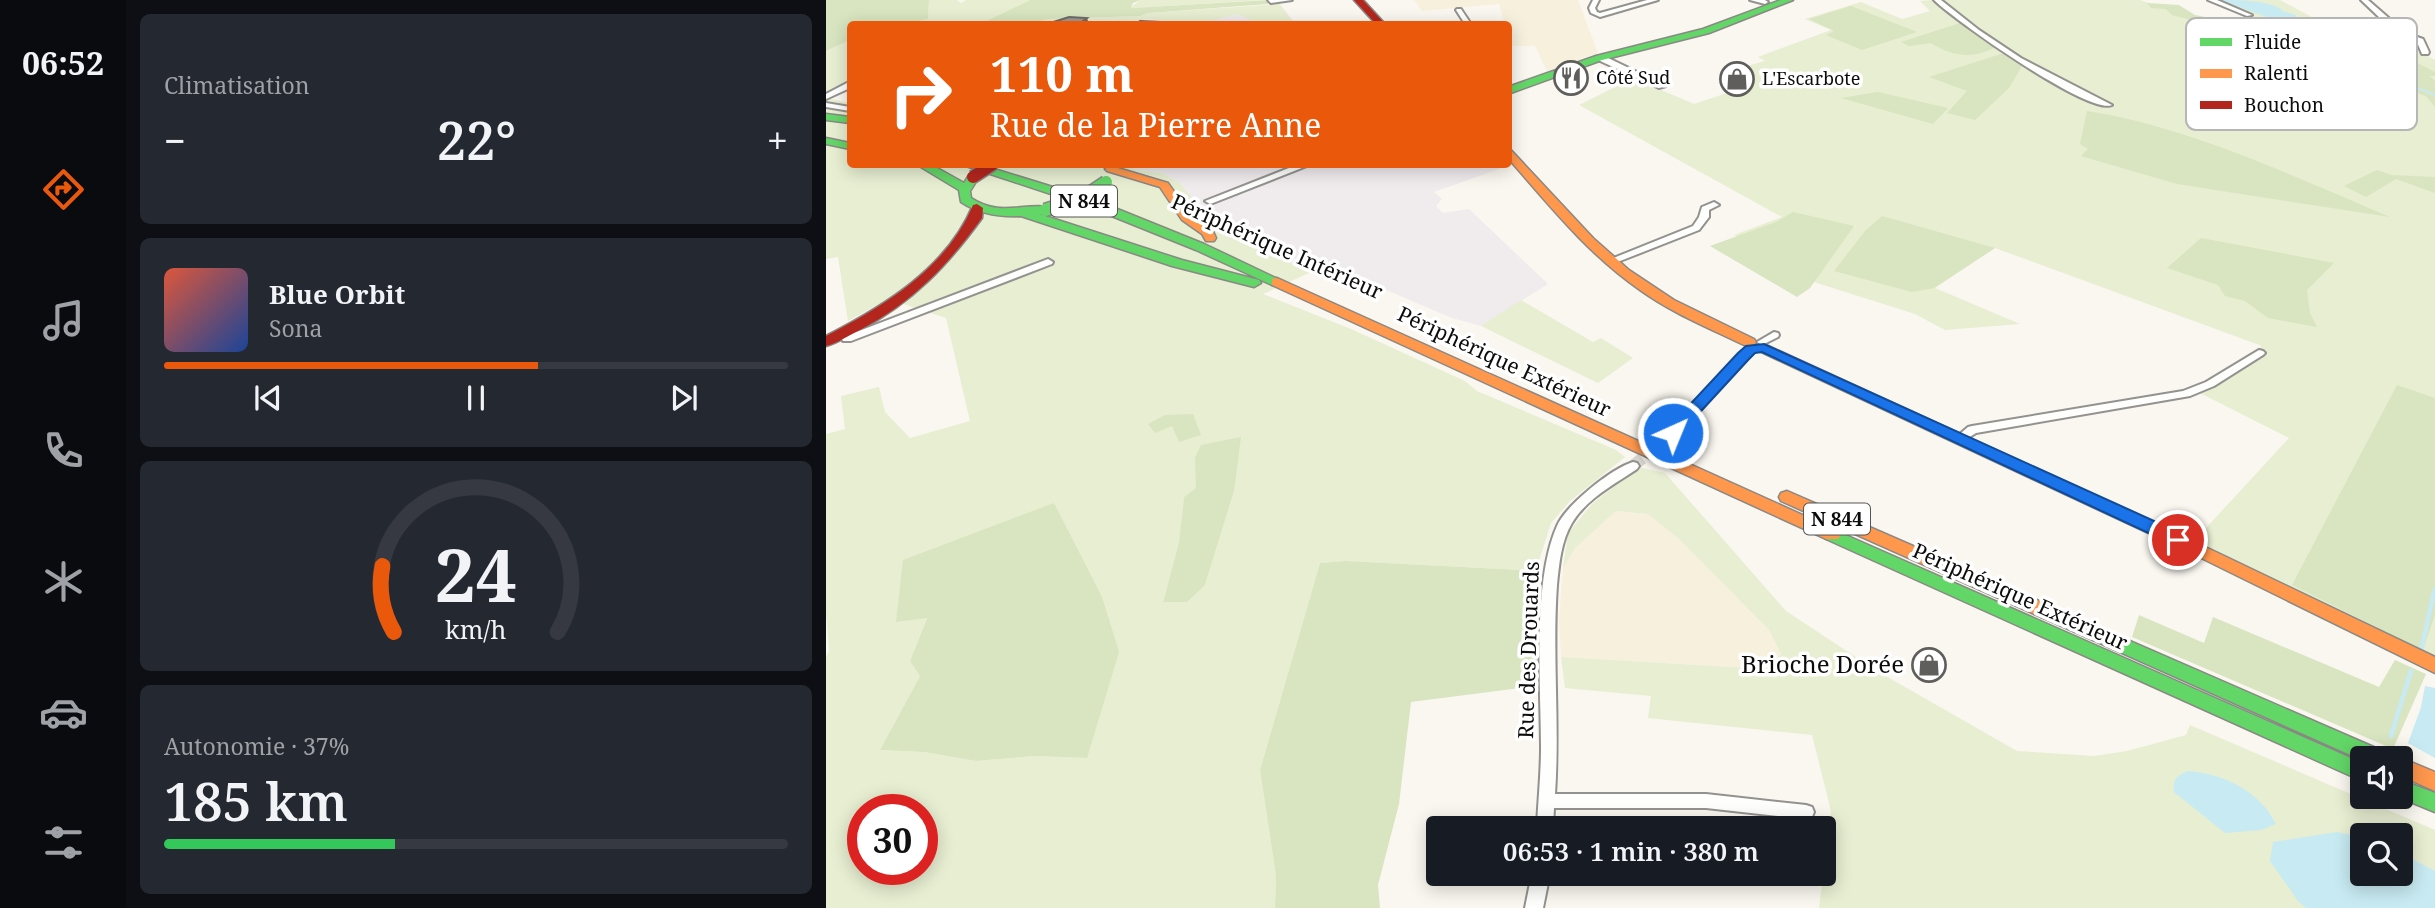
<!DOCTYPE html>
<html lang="fr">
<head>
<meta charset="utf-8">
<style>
	:root { --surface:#171b24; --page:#242831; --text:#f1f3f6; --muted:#9ea1a6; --line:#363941; --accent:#ea580c }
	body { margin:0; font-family:"Noto Serif",serif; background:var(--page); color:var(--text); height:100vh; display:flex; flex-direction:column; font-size:26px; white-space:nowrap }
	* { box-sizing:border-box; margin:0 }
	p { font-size:23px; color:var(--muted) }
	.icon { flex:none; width:38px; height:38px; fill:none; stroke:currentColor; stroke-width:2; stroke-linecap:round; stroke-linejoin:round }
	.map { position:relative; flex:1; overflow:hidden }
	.side { display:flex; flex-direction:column; gap:14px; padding:14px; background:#0d0f14; width:700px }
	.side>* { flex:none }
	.hud { position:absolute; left:21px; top:21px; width:665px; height:147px; border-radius:7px; box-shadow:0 4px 18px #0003; background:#ea580c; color:#fff; overflow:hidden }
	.buttons { position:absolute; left:1524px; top:746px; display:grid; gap:14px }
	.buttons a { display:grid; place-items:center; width:63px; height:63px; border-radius:7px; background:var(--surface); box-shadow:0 4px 18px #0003; font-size:35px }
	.speed { position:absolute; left:21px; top:794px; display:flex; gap:14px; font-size:35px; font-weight:700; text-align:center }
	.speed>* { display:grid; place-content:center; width:91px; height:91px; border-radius:50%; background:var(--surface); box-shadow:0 4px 18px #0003; line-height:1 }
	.speed .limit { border:10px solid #d22; background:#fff; color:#111 }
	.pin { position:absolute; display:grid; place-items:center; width:60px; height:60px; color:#fff; margin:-30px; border:4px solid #fff; border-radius:50%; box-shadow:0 2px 7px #0007 }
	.me { position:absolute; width:77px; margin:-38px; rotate:44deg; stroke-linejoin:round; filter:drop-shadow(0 0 5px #0008) }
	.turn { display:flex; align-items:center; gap:24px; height:147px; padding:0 28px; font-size:32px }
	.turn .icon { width:91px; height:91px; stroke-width:2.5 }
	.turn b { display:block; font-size:49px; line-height:60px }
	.big { font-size:52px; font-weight:600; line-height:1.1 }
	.side .tile { flex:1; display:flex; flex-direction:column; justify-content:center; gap:10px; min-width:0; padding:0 24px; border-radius:10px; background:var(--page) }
	.side .dial { align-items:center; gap:0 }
	.dial svg { height:182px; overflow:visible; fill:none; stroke:var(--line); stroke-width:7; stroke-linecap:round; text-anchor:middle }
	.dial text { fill:var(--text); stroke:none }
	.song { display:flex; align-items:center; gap:21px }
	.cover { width:84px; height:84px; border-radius:10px; background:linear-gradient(135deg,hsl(10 70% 55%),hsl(220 70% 35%)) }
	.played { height:7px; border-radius:4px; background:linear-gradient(90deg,var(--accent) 60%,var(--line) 60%) }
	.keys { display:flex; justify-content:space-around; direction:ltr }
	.heat { display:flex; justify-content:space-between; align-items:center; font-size:38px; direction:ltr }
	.charge { height:10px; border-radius:5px; background:linear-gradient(90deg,#34c759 37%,var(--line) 0) }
	.trip { position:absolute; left:600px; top:816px; width:410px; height:70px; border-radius:7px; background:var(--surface); box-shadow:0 4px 18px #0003; font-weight:600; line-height:70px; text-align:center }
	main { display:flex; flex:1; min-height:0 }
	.tabs { display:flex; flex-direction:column; width:126px; justify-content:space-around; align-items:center; background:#090b0e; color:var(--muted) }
	.tabs .icon { width:49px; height:49px }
	.tabs .active { color:var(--accent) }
	.tabs b { font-size:32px; color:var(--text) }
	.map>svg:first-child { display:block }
</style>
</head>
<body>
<main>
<nav class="tabs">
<b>06:52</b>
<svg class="icon active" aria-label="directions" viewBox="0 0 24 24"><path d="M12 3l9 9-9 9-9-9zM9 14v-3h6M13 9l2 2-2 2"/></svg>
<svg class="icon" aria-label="music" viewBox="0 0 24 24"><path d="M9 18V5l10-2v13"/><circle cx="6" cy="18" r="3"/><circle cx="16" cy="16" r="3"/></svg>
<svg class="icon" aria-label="phone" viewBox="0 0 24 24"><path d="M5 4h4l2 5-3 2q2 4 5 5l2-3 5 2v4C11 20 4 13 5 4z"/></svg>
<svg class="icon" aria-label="climate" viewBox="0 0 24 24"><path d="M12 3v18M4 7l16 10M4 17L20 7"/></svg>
<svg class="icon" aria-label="car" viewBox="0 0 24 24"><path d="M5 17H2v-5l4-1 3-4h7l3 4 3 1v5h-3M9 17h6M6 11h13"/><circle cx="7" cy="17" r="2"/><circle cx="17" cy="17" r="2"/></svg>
<svg class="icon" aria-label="filters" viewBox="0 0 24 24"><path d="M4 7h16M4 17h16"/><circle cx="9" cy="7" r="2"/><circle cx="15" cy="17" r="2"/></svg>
</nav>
<section class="side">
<div class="tile"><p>Climatisation</p>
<div class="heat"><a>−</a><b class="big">22°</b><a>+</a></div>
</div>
<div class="tile">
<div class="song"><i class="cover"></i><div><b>Blue Orbit</b><p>Sona</p></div></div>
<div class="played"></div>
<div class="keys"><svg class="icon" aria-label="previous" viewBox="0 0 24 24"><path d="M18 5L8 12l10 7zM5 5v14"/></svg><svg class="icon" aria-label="pause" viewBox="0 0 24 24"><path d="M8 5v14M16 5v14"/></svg><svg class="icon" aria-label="next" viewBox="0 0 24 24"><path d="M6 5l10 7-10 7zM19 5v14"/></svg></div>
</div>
<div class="tile dial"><svg viewBox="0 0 100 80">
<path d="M14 69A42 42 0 1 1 86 69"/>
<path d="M14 69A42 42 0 0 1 9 40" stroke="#ea580c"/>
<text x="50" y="56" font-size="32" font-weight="700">24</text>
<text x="50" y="72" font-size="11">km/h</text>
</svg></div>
<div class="tile"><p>Autonomie · 37%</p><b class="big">185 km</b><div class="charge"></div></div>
</section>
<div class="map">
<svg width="1609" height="908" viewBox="0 0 1609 908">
	<rect width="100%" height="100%" fill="#faf7f0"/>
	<!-- industrial -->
	<path fill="#f0ebed" d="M456,7L470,24H229H277Z
		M683,159L687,164L608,192L616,199L610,206L617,213L643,209L722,284L655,326L626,318L504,266L485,272L392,230L354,183L336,173L307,169V165H299L682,164Z"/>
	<!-- farmland -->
	<path fill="#f6f0dd" d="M588,0H752L772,53L721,71L709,46H686L682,24H679L673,4L596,11Z
		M790,511L822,514L853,539L943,630L955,654L940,669L735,657L733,619L737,568L749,548Z"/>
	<!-- green -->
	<path fill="#e7eed1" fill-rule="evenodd" d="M103,0H131L135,3L140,0H204L154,24H80L102,19Z
		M314,0H436L304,8Z
		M1107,0H1314L1395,27L1430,44L1512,64L1521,71L1560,78L1609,97V662L1369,540L1463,438L1372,392L1436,346L1169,248L1109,288L1194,324L1119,330L1089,314L991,283L908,235L956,217L753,105L807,78L868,104L916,88L904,81L898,82L892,79L898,77L893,74L939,61L932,57L1005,30L979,19L1035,2L1076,19L1104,11L1094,1Z
		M1387,0H1454L1514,32L1545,43L1569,39L1609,60V94L1559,75L1526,70L1523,66L1513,62L1431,42L1409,30L1433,21Z
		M454,4L468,24H432L414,15H407L374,24L324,19L277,24H205L222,19L314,16L322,13Z
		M24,40V82L0,94V51Z
		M0,98L24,103V164H299L307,165V169L336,173L354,183L392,230L485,272L437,294L525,329L639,381L651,391L790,450L799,457L744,501L725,523L713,561L716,571L520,561L494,563L434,770L450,876L449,908H0V657L3,651L0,613V434L19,429L15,396L53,387L59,412L84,438L144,421L120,318L62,299L22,321L12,257L0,259ZM370,488L408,491L379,585L337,601L353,542L358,497ZM228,503L261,758L209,756L150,761L98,752L54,750L94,676L84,661L101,617L71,622ZM37,810H96V870H37Z
		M695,300L767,342L775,338L807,358L772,383L655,326Z
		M812,467L839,473L960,611L1051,671L1191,751L1268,756L1301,751L1360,735L1364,725L1609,830V908H993L1005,811L986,735L822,718L825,696L739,688L735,657L940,669L955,654L943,630L853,539L822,514L790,511L749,548L737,568L742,533L766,504ZM1536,835H1575V873H1536Z"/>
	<!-- forest -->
	<path fill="#d8e5c0" d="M0,0H103L102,19L80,24H24V40L0,51Z
		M204,0H314L307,3L305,8L443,0L442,4L322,13L314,16L222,19L205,24H154Z
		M1321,3L1353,5L1369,15L1421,25L1415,27C1428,52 1451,32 1472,34C1486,36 1502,43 1516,46L1503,56L1490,60L1420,43L1392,27L1346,15L1340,9L1325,8Z
		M1025,6L1091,32L1036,50L1000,35L1008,31L983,19Z
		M1134,23L1170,47C1147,59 1127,57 1105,43L1083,46L1075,42Z
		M1178,53L1196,66L1183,88L1149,120L1121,113L1141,91L1103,77Z
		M1582,58L1609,72V76H1603L1609,80V107L1600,96L1547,79Z
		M1052,92L1122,108L1107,124L1015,98Z
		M1261,111C1364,127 1469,177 1564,217L1351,184L1255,156L1262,149L1254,144Z
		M1551,170L1565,175L1609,177V193L1570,179L1540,197L1518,186Z
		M967,212L1028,226L984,288L971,297L884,246L950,222Z
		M1056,216L1169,248L1108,288L1086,292L1008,271L1039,231Z
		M1375,238L1508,263L1481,290L1484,313L1491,327L1442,318L1419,301L1399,296L1392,285L1341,268Z
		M1571,385L1609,398V615L1597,650L1466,585Z
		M367,414L375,435L353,442L346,426L329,433L322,424L339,415Z
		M415,437L408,491L379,585L361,602H337L353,542L358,497L370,488L369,458L375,445Z
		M228,503L276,597L293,652L261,758L209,756L150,761L98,752L54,750L94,676L84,661L101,618L70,622L77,560Z
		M520,561L716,571L710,686L585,702L573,804L552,885L554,908H449L450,876L434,770L494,563Z
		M1313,615L1378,643L1387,617L1553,687L1569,660L1600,674L1567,749L1306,637Z"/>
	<!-- water -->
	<path fill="#c8eaf2" d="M1394,0C1412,0 1445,0 1457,11L1470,15V18L1452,21Z
		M1599,686L1609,688V758L1582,743L1595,707Z
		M1362,771C1399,774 1433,791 1450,824L1435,830L1399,833L1348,792C1347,779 1350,776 1362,771Z
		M1511,832L1536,837V873H1575V848L1588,860L1609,871V908H1480L1472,901L1444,861L1447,842Z"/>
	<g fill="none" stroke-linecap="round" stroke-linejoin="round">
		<!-- stream-far2 -->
		<path stroke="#c8eaf2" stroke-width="2" d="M1569,79L1609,95"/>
		<!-- stream-far1 -->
		<path stroke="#c8eaf2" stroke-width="3.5" d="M1608,594L1609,588"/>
		<!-- stream -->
		<path stroke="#c8eaf2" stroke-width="4.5" d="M1595,651L1608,592
			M1565,736L1585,671"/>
		<!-- street-tunnel -->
		<path stroke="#d6d4ce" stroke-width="12" stroke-dasharray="12 6" stroke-linecap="butt" d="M807,466L847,433"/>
		<!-- street casing -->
		<g stroke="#93928f" stroke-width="4">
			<path id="street" d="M442,0H466L445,3Z
				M767,0H773L769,8L771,12L774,13L821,0H832L774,17L765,13L763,8Z
				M924,0H939L942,2L939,4Z
				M1108,0H1115L1153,30L1195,58L1286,105C1264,116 1128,20 1108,0Z
				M1382,0H1391L1426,15L1421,16Z
				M1535,0H1542L1580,33L1597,39L1603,52L1602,54H1596L1591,42L1574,37Z
				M631,9H635L645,24H639L630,10Z
				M772,56H778L840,86L833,88L772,60Z
				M21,83H24V88L0,99V94Z
				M0,103L24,107V111L0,107Z
				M473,164H486L387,203L384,204L379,201Z
				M888,202L893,205L883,210V217L873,230L789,263H781L780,261L867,226L873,217L876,207Z
				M222,259L227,262L226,264L25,341H17L16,339L17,337Z
				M948,332L952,333L953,335L952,337L936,345L931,342Z
				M925,346L930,349L929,351L851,436H843L841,433L843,430L921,347Z
				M1433,350L1437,351L1439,353L1437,355L1388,386L1364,396L1150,433L1134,443L1128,439L1142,427L1146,426L1357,391L1380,382Z
				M807,462L811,463L813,466L811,469C789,484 760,499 746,523C735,541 733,565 731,585C726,655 734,724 729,794H880L980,805L986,807L988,812L986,817L980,819L880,808H728L727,828H711C712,801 715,775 715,748C715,686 706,582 731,526C740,505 785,469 807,462Z
				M706,873H724L717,908H699Z"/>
		</g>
		<!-- fast casing -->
		<g stroke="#8a8885" stroke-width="3">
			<path id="fast" d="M955,0H967L883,33L776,60L682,94V87L770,56L877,29Z
				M0,114L24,117V123L0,120Z
				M0,138L24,143V149L0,144Z
				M90,164H104L138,183L143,175H151L153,177L144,191L145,198C174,217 194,203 223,207V213L213,214L356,260L433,280L435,283L428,287L346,266L195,216C173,217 153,214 135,202L133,190Z
				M134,164H152L269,200L378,244L458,282L456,285H446L370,250L261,206Z
				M1006,529L1536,763V781L1000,539L997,535L1000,531Z
				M1221,605L1559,752L1562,758H1536V760L1215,617L1212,612L1215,607Z
				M1575,780L1609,793V812L1570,796H1575Z"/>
		</g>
		<!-- slow casing -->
		<g stroke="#8a8885" stroke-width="3">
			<path id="slow" d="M682,147L767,238L803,270L848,300L928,339L930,342L928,345H918C883,328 846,313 814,290C762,254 723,205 682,158Z
				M285,166L342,183L364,214L386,229L390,238L388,241H380L376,234L356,220L334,187L281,171L279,169Z
				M451,278L1012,531L1015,535L1012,539H1000L446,285V279Z
				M961,491L1227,607L1230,612L1227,617L1221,619L1215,617L955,501L953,497L955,493Z
				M1369,542L1609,657V673L1363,552L1360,548L1363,544Z
				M1575,758L1609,772V791L1575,776Z"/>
		</g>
		<!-- jam casing -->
		<g stroke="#8a8885" stroke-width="3">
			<path id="jam" d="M528,0H537L559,24H550Z
				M151,204L157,208L156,218C121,266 87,302 34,330C23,335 12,343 0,346V336C58,306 121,268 147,205Z
				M938,344L1375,544L1378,548L1375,552H1363L933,351L931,348L933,345Z"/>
		</g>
		<!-- street -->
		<use href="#street" fill="#fefefd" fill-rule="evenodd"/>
		<!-- fast -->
		<use href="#fast" fill="#63d668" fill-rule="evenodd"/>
		<!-- slow -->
		<use href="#slow" fill="#ff974d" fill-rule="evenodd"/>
		<!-- jam -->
		<use href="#jam" fill="#b3261e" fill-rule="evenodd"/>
		<!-- fast-bridge casing -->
		<g stroke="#8a8885" stroke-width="15" stroke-linecap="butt">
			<path id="fast-bridge" d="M219,210L256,198L280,182"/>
		</g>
		<!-- jam-bridge casing -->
		<g stroke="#8a8885" stroke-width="15" stroke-linecap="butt">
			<path id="jam-bridge" d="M147,177L167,164"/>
		</g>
		<!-- fast-bridge -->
		<use href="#fast-bridge" stroke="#63d668" stroke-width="12"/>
		<!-- jam-bridge -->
		<use href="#jam-bridge" stroke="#b3261e" stroke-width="12"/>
	</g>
	<!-- wall -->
	<path fill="#868481" d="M730,71H757V80L743,85L730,80Z"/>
	<!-- shaded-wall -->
	<path fill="#6d6c69" d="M261,18L263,24H253Z
		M757,71V80L743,85V76Z"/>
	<!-- building -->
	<path fill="#9c9a96" stroke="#6d6c69" stroke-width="2" d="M243,17L261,18L253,24H221Z
		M314,21L338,22L335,24H310Z
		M745,66L757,71L743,76L730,71Z"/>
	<!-- route -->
	<path fill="#1a73e8" stroke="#114b97" stroke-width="2" d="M938,344L1359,535L1361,540L1359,544H1346L936,352L929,353L922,360L852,436H841L839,433L841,429L912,353L920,346Z"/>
	<!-- icons -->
	<defs>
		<g id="restaurant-ring" transform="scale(1.75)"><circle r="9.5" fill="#fff" stroke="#5f5e5c" stroke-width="1.5"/><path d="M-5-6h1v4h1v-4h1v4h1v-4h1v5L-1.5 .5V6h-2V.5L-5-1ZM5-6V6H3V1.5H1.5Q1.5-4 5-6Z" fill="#5f5e5c"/></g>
		<g id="shop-ring" transform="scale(1.75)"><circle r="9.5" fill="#fff" stroke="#5f5e5c" stroke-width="1.5"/><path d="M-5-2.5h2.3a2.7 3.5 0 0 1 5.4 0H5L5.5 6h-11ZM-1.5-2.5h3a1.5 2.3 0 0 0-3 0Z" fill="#5f5e5c"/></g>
	</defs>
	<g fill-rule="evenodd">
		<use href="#restaurant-ring" x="745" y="78"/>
		<use href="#shop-ring" x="911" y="79"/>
		<use href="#shop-ring" x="1103" y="665"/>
	</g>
	<g text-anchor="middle" stroke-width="7" stroke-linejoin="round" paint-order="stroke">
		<!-- far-poi labels -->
		<g font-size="18" fill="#0c0c0c" stroke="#fff" text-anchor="start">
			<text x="770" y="84">Côté Sud</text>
			<text x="936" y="85">L'Escarbote</text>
		</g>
		<!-- shield labels -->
		<g fill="#fff" stroke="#555" stroke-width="2">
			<rect x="225" y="185.5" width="66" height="31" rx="5"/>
			<rect x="978" y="503.5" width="66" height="31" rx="5"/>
		</g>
		<g font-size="19" font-weight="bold" fill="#0c0c0c">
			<text x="258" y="208">N 844</text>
			<text x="1011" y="526">N 844</text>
		</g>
		<!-- street labels -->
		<g font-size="21" fill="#0c0c0c" stroke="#fff">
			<text transform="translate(451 247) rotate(24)" y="7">Périphérique Intérieur</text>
			<text transform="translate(678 362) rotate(25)" y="7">Périphérique Extérieur</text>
			<text transform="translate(1194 597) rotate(24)" y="7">Périphérique Extérieur</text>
			<text transform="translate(703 650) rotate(-88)" y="7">Rue des Drouards</text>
		</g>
		<!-- near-poi labels -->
		<g font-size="24" fill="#0c0c0c" stroke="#fff" text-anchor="end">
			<text x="1078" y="673">Brioche Dorée</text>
		</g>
	</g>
	<!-- legend -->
	<rect x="1360" y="18" width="231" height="112" rx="10" fill="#fff" stroke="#b6b6b6" stroke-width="2"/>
	<rect x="1374" y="38" width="32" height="8" fill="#63d668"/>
	<rect x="1374" y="69" width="32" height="9" fill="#ff974d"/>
	<rect x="1374" y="101" width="32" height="8" fill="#b3261e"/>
	<g font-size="19" fill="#0c0c0c">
		<text x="1418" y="49">Fluide</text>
		<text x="1418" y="80">Ralenti</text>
		<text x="1418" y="112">Bouchon</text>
	</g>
</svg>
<div class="buttons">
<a><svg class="icon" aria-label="sound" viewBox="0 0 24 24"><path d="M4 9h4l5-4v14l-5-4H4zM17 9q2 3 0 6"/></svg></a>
<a><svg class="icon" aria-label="search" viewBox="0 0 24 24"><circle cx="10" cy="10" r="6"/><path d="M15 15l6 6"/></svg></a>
</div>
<div class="speed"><div class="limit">30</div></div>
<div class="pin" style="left:1352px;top:540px;background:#d93025"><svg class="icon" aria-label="arrive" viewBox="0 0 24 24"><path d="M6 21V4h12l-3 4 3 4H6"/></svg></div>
<svg class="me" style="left:847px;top:433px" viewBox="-20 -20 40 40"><circle r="17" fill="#1a73e8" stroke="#fff" stroke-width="3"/><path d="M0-11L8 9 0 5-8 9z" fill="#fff"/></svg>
<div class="trip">06:53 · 1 min · 380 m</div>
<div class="hud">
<div class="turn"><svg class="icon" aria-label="right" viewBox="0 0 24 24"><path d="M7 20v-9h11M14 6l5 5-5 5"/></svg><div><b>110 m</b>Rue de la Pierre Anne</div></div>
</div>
</div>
</main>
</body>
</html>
